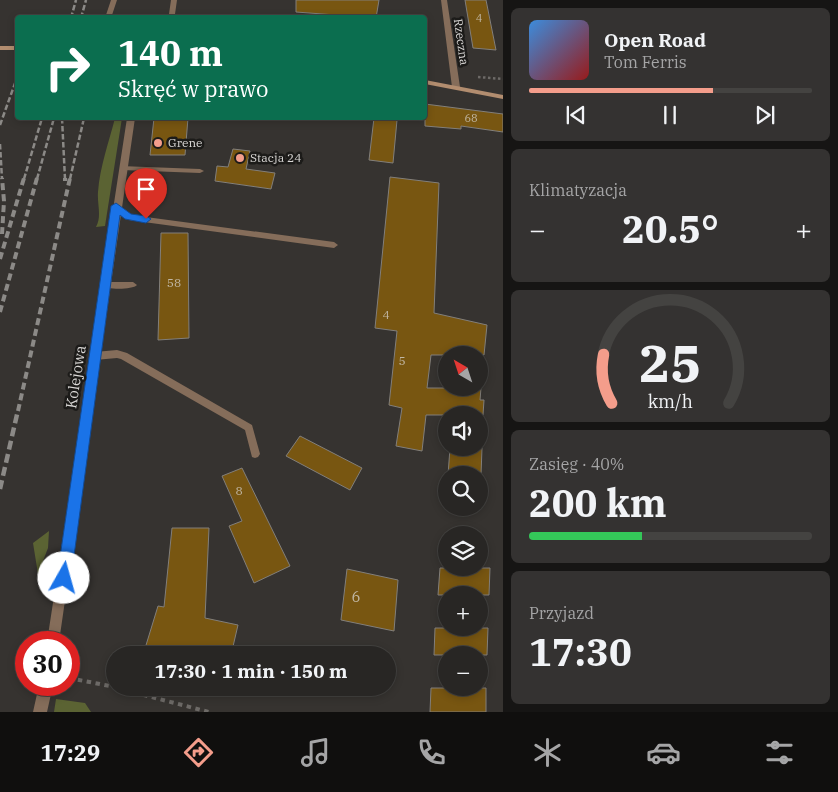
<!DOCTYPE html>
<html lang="pl">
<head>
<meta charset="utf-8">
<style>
	:root { --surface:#282624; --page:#343231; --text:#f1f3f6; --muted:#a5a5a6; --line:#444341; --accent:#f49d8b }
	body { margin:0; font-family:"IBM Plex Serif",serif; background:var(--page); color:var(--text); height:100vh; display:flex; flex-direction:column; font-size:19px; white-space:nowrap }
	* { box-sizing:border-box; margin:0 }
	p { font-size:16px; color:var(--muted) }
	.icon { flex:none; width:28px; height:28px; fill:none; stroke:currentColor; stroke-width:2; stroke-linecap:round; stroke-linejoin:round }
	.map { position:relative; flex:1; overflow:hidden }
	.sheet { display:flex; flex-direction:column; gap:8px; padding:8px; background:#161514; width:335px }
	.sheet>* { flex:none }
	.hud { position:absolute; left:15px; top:15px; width:412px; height:105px; border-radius:5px; box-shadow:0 2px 8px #0003,0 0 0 1px var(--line); background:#0b6e4f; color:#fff; overflow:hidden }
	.needle { width:32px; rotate:321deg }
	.buttons { position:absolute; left:438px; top:346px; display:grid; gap:10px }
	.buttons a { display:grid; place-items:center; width:50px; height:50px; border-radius:50%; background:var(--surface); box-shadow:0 2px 8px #0003,0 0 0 1px var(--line); font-size:25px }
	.speed { position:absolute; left:15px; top:631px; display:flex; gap:10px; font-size:25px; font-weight:700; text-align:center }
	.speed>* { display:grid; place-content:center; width:65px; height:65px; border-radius:50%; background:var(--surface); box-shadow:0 2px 8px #0003,0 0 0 1px var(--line); line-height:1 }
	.speed .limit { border:8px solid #d22; background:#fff; color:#111 }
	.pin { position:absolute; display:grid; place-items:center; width:42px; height:42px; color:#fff; margin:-51px -21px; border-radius:50% 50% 50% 0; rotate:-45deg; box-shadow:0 0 5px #0007 }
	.pin .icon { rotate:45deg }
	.me { position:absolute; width:55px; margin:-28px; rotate:7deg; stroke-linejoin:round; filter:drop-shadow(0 0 4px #0008) }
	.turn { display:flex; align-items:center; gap:18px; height:105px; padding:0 20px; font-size:22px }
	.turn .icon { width:65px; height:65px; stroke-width:2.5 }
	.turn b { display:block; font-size:35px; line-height:42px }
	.big { font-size:38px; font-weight:700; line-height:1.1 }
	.sheet .widget { flex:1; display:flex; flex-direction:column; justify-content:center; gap:8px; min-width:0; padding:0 18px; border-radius:8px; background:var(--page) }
	.sheet .dial { align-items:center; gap:0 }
	.dial svg { height:130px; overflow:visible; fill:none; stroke:var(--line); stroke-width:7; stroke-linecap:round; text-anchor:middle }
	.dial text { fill:var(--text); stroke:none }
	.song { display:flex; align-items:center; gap:15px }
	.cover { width:60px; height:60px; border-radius:8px; background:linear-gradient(135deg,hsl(210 70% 55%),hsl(0 70% 35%)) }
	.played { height:5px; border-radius:2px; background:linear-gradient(90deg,var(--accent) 65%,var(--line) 65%) }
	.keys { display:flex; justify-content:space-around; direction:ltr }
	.heat { display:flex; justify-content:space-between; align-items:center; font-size:28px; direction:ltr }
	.charge { height:8px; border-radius:4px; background:linear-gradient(90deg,#34c759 40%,var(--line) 0) }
	.trip { position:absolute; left:106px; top:646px; width:290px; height:50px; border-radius:25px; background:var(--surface); box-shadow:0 2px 8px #0003,0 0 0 1px var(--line); font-weight:700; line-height:50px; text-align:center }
	.tab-bar { display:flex; height:80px; justify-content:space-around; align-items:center; background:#100f0e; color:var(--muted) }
	.tab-bar .icon { width:35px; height:35px }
	.tab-bar .on { color:var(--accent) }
	.tab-bar b { font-size:22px; color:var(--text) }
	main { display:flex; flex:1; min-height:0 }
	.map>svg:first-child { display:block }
</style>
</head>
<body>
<main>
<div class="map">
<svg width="503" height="712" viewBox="0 0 503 712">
	<rect width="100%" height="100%" fill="#363330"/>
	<!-- green -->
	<path fill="#5b6333" d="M115,118H122L105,226L96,227C102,216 97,204 98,192C100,166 109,142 115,118Z
		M49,531L48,548L38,574L33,543Z
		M56,699L85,703L91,712H54Z"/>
	<!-- building -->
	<path fill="#785611" stroke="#827f7b" d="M296,0H379L376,18L296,12Z
		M465,0H486L496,50L473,48Z
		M425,104L503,114V132L461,126V129L425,126Z
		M154,118H188L185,155H150Z
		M374,118L397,120L393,163L369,160Z
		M233,149L250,151L246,169L275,173L271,189L215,181L217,166L228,167Z
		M390,177L439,183L434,313L487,325L484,355H431L427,388H481L480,400H484L483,415H426L422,451L396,446L402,408L389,405L397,331L375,328Z
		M161,233H188L189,338L158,340Z
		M300,436L362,468L350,490L286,456Z
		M450,448H482L481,475H448Z
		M242,468L290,566L254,583L229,526L242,521L222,476Z
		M172,528H209L205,618L238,625L231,655H143L158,606L164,607Z
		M440,568H490L489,595H438Z
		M347,569L398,580L394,631L341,620Z
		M435,628H488L487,655H434Z
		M431,688H486V712H430Z"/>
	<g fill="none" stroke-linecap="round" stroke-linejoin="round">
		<!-- path-far1 -->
		<path stroke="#6d6a67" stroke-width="2.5" stroke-dasharray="2.5 2.5" stroke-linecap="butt" d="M478,77L503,79"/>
		<!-- path -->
		<path stroke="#6d6a67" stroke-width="4" stroke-dasharray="4.5 4.5" stroke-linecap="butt" d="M69,678L115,687
			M117,688L209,712"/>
		<!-- lane -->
		<path fill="#856d5a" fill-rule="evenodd" d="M171,0H177L175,14L172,18H166L169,14Z
			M120,166L200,169L204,171L200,173L122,170H120Z
			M116,203L131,215L334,242L338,245L334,248L129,220L113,208L112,206Z
			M105,282H133L137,285C132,290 106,290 101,285Z
			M117,350L127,353L252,425L260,454L258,457L255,458L252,457L245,430L121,359L117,358L95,360L92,359L91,356L92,353L95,352Z"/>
		<!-- street -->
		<path fill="#856d5a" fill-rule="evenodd" d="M111,0H117L111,18H105Z
			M441,0H447L460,87L456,89L452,87Z
			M127,118H135L59,642H47Z
			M39,685H53L47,712H33Z"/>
		<!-- secondary -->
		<path fill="#b28d6f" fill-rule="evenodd" d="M0,46H18V50H0Z
			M425,80L503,95V99L425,84Z"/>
		<!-- rail-far2 -->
		<path stroke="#8c8a87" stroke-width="2.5" stroke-dasharray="5.5 2.5" stroke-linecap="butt" d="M71,18L76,0
			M81,18L86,0
			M62,118L65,179
			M0,125L18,75
			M0,144L2,179
			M24,179L42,118
			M37,179L54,118
			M70,179L84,118"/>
		<!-- rail-far1 -->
		<path stroke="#8c8a87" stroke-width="4" stroke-dasharray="7 4" stroke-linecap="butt" d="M65,178V181
			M2,234L4,201L2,178
			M0,259L24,178
			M0,312L37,178
			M18,411L70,178"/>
		<!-- rail -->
		<path stroke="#8c8a87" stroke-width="4.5" stroke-dasharray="9 4.5" stroke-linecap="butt" d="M0,489L18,410"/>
	</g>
	<!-- route -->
	<path fill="#1a73e8" stroke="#114b97" d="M116,203L131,214L146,216L151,219L146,223L125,219L120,215L71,578L69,583L64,585L59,583L57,578L111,206Z"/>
	<!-- markers -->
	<g fill="#f49d8b" stroke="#1c1b19" stroke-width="2">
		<circle cx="158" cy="143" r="5"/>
		<circle cx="240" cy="158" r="5"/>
	</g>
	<g text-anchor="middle" stroke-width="5" stroke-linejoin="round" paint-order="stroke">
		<!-- far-number labels -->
		<g font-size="11" fill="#c1b7a4">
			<text x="479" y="22">4</text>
			<text x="471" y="122">68</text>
		</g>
		<!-- far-street labels -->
		<g font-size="12" fill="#d9d7d5" stroke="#1c1b19">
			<text transform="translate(461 42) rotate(82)" y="4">Rzeczna</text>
		</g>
		<!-- far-poi labels -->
		<g font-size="12" fill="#d9d7d5" stroke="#1c1b19" text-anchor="start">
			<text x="168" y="147">Grene</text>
			<text x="250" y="162">Stacja 24</text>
		</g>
		<!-- number labels -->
		<g font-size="12" fill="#c1b7a4">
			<text x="174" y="287">58</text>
			<text x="386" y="319">4</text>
			<text x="402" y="365">5</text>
			<text x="239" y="495">8</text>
		</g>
		<!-- street labels -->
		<g font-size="15" fill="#d9d7d5" stroke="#1c1b19">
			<text transform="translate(76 377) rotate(-81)" y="5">Kolejowa</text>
		</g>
		<!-- near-number labels -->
		<g font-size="15" fill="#c1b7a4">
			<text x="356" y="602">6</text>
		</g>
	</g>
</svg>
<div class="buttons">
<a><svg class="needle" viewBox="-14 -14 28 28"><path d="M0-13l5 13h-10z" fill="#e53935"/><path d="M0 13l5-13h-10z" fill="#a5a5a6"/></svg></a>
<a><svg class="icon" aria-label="sound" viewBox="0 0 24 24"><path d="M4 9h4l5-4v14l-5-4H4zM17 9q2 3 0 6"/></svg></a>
<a><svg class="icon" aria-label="search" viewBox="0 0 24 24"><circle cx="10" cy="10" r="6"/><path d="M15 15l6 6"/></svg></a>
<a><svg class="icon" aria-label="layers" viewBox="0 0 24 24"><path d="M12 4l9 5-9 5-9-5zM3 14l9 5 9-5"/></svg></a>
<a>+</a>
<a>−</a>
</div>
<div class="speed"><div class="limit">30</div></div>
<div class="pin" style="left:146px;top:219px;background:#d93025"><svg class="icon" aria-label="arrive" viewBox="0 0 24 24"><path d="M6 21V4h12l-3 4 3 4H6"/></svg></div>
<svg class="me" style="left:64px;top:578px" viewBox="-20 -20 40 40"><circle r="19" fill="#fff"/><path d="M0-13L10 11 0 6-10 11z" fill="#1a73e8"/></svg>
<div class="trip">17:30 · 1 min · 150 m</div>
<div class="hud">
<div class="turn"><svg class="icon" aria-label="right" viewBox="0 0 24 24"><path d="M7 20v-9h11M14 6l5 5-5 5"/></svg><div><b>140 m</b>Skręć w prawo</div></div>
</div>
</div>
<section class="sheet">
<div class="widget">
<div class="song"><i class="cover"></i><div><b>Open Road</b><p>Tom Ferris</p></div></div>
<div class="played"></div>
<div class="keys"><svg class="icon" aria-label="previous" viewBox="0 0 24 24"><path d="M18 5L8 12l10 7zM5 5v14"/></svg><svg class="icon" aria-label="pause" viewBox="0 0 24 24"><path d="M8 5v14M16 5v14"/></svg><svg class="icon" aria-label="next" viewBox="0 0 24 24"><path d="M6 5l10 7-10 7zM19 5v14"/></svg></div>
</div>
<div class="widget"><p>Klimatyzacja</p>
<div class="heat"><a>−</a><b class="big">20.5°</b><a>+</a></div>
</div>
<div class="widget dial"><svg viewBox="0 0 100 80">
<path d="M14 69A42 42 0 1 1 86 69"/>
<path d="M14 69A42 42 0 0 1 9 39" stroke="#f49d8b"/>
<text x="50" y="56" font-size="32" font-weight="700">25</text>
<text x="50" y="72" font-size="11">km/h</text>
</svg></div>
<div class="widget"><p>Zasięg · 40%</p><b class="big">200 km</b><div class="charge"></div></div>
<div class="widget"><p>Przyjazd</p><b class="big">17:30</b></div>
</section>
</main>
<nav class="tab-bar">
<b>17:29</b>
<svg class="icon on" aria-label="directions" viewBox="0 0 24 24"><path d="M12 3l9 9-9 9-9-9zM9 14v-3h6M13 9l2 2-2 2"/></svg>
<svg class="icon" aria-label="music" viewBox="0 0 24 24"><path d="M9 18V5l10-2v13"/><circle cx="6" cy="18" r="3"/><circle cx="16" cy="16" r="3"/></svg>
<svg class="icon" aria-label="phone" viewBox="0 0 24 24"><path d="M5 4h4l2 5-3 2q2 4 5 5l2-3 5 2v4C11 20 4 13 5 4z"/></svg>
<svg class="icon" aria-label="climate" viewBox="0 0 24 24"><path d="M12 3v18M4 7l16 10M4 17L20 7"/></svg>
<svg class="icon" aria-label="car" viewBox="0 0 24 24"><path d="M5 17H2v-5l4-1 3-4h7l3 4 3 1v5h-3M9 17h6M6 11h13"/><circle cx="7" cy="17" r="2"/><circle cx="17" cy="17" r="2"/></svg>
<svg class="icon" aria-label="filters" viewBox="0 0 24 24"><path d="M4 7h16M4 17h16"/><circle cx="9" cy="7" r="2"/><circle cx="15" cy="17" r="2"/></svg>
</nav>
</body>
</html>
